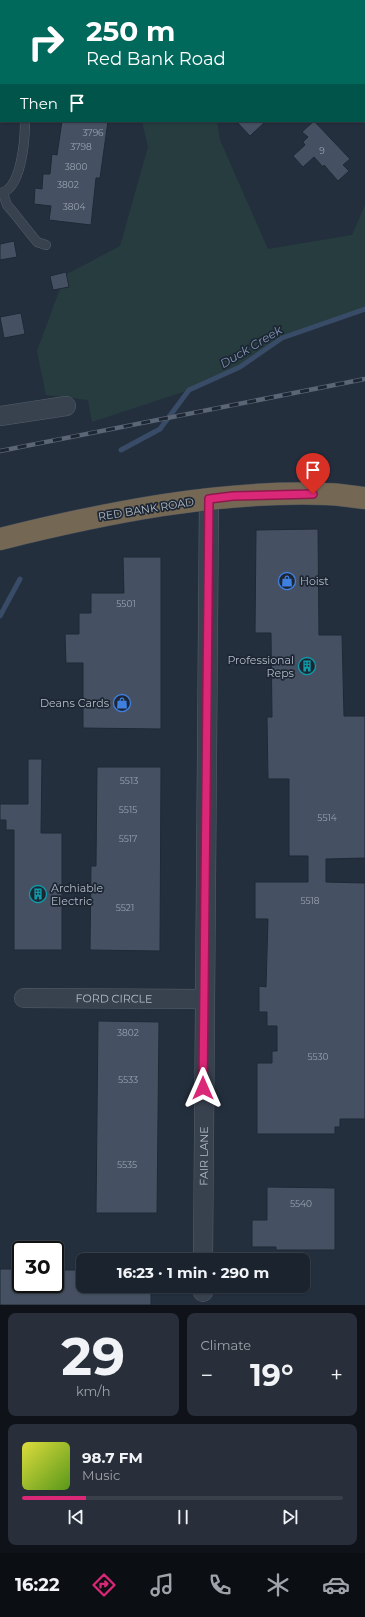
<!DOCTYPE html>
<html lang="en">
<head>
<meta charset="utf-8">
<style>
	:root { --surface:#1b232e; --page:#282f3a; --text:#f1f3f6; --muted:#a0a4aa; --line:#39404a; --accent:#db2777 }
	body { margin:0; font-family:Montserrat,sans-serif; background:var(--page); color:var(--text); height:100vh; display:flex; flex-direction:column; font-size:15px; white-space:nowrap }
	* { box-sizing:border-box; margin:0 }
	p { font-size:13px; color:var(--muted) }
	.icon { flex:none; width:22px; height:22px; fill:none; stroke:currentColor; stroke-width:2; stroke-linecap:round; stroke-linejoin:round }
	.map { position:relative; height:1305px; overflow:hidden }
	.drawer { display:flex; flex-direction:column; gap:8px; padding:8px; background:#0f1319; flex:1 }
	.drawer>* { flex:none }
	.hud { position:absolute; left:0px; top:0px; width:365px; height:122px; box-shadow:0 1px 3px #0004,0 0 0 1px var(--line); background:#00695c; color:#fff; overflow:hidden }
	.speed { position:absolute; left:12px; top:1241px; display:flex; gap:8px; font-size:20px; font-weight:700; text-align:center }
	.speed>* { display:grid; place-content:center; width:52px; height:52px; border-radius:50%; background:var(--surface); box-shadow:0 1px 3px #0004,0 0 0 1px var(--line); line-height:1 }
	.speed .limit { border:2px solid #111; border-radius:6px; background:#fff; color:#111 }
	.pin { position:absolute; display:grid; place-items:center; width:34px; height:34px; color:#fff; margin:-41px -17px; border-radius:50% 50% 50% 0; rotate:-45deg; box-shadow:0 0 4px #0007 }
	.pin .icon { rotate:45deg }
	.me { position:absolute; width:44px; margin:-22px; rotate:0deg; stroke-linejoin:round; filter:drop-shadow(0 0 3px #0008) }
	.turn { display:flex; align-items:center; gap:14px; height:84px; padding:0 20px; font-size:18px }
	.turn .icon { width:52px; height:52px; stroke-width:2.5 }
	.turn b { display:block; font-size:28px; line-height:34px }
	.then { display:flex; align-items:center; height:38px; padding:0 20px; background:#0003; gap:8px; font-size:15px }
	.big { font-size:30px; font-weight:700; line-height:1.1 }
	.drawer .tile { flex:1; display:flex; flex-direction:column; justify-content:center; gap:6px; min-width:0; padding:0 14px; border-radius:8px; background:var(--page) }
	.drawer .dial { align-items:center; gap:0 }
	.dial b { font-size:52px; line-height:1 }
	.song { display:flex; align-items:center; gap:12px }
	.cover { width:48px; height:48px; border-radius:6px; background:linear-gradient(135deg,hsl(60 70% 55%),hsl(90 70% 35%)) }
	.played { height:4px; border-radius:2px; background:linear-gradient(90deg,var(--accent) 20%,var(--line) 20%) }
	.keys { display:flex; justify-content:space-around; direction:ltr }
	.heat { display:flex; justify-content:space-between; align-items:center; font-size:22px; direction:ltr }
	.drawer .tiles { flex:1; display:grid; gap:8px; grid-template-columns:1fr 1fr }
	.tile:last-child { grid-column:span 2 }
	.trip { position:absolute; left:76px; top:1253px; width:234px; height:40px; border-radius:8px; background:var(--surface); box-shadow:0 1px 3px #0004,0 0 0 1px var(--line); font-weight:700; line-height:40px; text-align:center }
	.tabs { display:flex; height:64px; justify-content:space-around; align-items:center; background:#0b0e12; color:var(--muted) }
	.tabs .icon { width:28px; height:28px }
	.tabs .current { color:var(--accent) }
	.tabs b { font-size:18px; color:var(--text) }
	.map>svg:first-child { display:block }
</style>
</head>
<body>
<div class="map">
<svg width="365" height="1305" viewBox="0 0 365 1305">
	<rect width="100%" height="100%" fill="#242f3e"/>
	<!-- green -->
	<path fill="#263c3f" d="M93,0H204L94,1Z
		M142,121H217L220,140L268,249L352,235L365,205V309L282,338L240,367L189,390L92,422L88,400L46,395L37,351L65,275L120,246L148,147Z"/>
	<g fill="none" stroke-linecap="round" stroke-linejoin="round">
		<!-- stream -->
		<path stroke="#394c67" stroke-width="5" d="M121,450L160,429L189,390L240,367L282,338L365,309
			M0,616L20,579"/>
	</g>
	<!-- building -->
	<path fill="#455162" stroke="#1f2835" d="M62,121H108L100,178H96L91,225L49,220L51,206L34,204L35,188L42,189L43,174H50L52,154L57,155Z
		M236,121H266L250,136Z
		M314,121L350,159L343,165L349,171L338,181L324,165L323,167L314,157L303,167L293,156L305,145L303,142L308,137L302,132Z
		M14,241L17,257L0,260V244Z
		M66,272L69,287L53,290L50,276Z
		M21,313L25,334L4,338L0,317Z
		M318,529L319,635H342L344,716H365V858L326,859V882L365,883V1119H340V1127H335V1134H257V1063H272V1051H277V1026H267V1012H259V986L266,987L268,919H255V882H308V856H289V779H268L267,717H272L271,633H255L256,530Z
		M123,557H161V729L83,728V663H66L65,634H79V613H91V593H124Z
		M28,759H42L41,833H62V950H14V830H6V820H0V804H28Z
		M97,767H161L160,951L90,950L91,866H96Z
		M98,1021L159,1022L157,1213H96Z
		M267,1187L335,1188V1250H276V1247H252V1220H267Z
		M0,1269H21V1284H55V1270H83V1286H151V1305H0Z"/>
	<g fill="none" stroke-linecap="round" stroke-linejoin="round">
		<!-- lane casing -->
		<g stroke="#565f6c" stroke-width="10">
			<path id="lane" d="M0,62L1,63
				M0,193C22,190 25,138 25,121
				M3,193L7,205L13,212L37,242L46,245"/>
		</g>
		<!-- street casing -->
		<g stroke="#565f6c" stroke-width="20">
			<g id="street">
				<path d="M316,1L318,0"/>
				<path d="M0,416L66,406"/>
				<path id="s1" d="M24,998L204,999"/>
				<path id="s2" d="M203,1260L209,499"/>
				<path d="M203,1292V1286"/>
			</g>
		</g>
		<!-- highway casing -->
		<g stroke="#434c59" stroke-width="23">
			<path id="highway" d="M0,539C105,513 218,490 326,494C339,494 352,497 365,498"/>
		</g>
		<!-- lane -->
		<use href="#lane" stroke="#38414e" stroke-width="9"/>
		<!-- street -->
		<use href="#street" stroke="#38414e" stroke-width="19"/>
		<!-- highway -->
		<use href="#highway" stroke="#746855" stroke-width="22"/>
		<!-- rail casing -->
		<g stroke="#5a6575" stroke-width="4.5">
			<path id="rail" d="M0,451L365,379"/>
		</g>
		<!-- rail -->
		<use href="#rail" stroke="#1d2633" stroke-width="3" stroke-dasharray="9" stroke-linecap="butt"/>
	</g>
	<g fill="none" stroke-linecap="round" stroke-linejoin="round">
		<!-- route casing -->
		<g stroke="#8e194d" stroke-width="10">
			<path id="route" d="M203,1088L209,499L233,496L313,494"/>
		</g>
		<!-- route -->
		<use href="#route" stroke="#db2777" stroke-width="7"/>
	</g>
	<!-- icons -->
	<defs>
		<g id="shop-ring" transform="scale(0.9)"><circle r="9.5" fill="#1d2633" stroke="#3f7fe0" stroke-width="1.5"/><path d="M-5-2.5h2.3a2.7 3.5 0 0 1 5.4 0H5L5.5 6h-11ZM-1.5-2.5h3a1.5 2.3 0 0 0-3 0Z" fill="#3f7fe0"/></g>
		<g id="building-ring" transform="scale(0.9)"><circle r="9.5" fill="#1d2633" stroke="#0f9aa8" stroke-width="1.5"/><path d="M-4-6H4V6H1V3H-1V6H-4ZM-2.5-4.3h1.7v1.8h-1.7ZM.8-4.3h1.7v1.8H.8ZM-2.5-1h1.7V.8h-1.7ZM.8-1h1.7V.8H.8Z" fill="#0f9aa8"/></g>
	</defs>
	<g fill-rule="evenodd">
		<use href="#shop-ring" x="287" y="581"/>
		<use href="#building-ring" x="307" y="666"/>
		<use href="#shop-ring" x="122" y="703"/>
		<use href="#building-ring" x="38" y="894"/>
	</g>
	<g text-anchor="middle" stroke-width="3.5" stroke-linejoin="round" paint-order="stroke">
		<!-- number labels -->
		<g font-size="9" fill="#98a1af">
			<text x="93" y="136">3796</text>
			<text x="81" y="150">3798</text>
			<text x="322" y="154">9</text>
			<text x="76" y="170">3800</text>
			<text x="68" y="188">3802</text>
			<text x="74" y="210">3804</text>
			<text x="126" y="607">5501</text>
			<text x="129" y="784">5513</text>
			<text x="128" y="813">5515</text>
			<text x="327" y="821">5514</text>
			<text x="128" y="842">5517</text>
			<text x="310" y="904">5518</text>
			<text x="125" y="911">5521</text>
			<text x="128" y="1036">3802</text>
			<text x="318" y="1060">5530</text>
			<text x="128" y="1083">5533</text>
			<text x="127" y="1168">5535</text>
			<text x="301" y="1207">5540</text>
		</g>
		<!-- street labels -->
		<g font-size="11" fill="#b4bcc9" stroke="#1d2633">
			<text transform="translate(146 509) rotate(-9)" y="4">RED BANK ROAD</text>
			<text dy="4" stroke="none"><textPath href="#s1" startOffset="90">FORD CIRCLE</textPath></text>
			<text dy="4" stroke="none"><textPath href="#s2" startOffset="104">FAIR LANE</textPath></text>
		</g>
		<!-- poi labels -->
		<g font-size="11" fill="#b4bcc9" stroke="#1d2633" text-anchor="start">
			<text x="300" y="585">Hoist</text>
			<text x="294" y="664" text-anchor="end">Professional<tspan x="294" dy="13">Reps</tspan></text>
			<text x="109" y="707" text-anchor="end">Deans Cards</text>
			<text x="51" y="892">Archiable<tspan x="51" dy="13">Electric</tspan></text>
		</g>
		<!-- water labels -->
		<g font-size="12" font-style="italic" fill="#7c92b1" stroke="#1d2633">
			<text transform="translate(251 347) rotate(-31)" y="4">Duck Creek</text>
		</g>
	</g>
</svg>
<div class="speed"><div class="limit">30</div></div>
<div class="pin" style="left:313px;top:494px;background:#d93025"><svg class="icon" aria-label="arrive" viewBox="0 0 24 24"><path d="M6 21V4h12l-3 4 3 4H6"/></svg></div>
<svg class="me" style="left:203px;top:1088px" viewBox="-20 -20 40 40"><path d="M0-17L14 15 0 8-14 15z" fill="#db2777" stroke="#fff" stroke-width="4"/></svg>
<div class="trip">16:23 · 1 min · 290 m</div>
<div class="hud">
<div class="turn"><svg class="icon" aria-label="right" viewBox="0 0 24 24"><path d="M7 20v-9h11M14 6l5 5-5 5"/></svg><div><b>250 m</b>Red Bank Road</div></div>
<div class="then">Then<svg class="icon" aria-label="arrive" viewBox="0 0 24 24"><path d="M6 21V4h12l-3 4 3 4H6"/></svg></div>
</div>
</div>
<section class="drawer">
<div class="tiles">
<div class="tile dial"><b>29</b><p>km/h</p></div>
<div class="tile"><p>Climate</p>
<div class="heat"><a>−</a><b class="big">19°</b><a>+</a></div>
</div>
<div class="tile">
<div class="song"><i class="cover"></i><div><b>98.7 FM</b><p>Music</p></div></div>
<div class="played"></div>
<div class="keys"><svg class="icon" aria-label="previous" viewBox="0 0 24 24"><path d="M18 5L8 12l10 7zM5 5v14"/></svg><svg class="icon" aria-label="pause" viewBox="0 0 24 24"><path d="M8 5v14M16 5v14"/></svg><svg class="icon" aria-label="next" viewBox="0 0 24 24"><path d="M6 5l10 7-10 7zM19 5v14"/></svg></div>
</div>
</div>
</section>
<nav class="tabs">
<b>16:22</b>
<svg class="icon current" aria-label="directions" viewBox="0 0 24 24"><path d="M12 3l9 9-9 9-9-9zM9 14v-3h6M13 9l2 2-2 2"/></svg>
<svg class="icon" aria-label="music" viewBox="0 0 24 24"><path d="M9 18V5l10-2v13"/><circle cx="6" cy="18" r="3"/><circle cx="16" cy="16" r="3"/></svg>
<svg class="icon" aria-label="phone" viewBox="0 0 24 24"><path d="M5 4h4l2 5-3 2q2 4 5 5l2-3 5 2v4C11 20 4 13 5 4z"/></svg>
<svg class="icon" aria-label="climate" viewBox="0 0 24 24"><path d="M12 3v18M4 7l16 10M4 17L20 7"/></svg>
<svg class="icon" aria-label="car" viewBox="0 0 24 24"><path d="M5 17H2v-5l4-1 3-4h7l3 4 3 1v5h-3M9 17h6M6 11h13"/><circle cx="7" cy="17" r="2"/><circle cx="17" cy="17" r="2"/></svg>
</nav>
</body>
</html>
